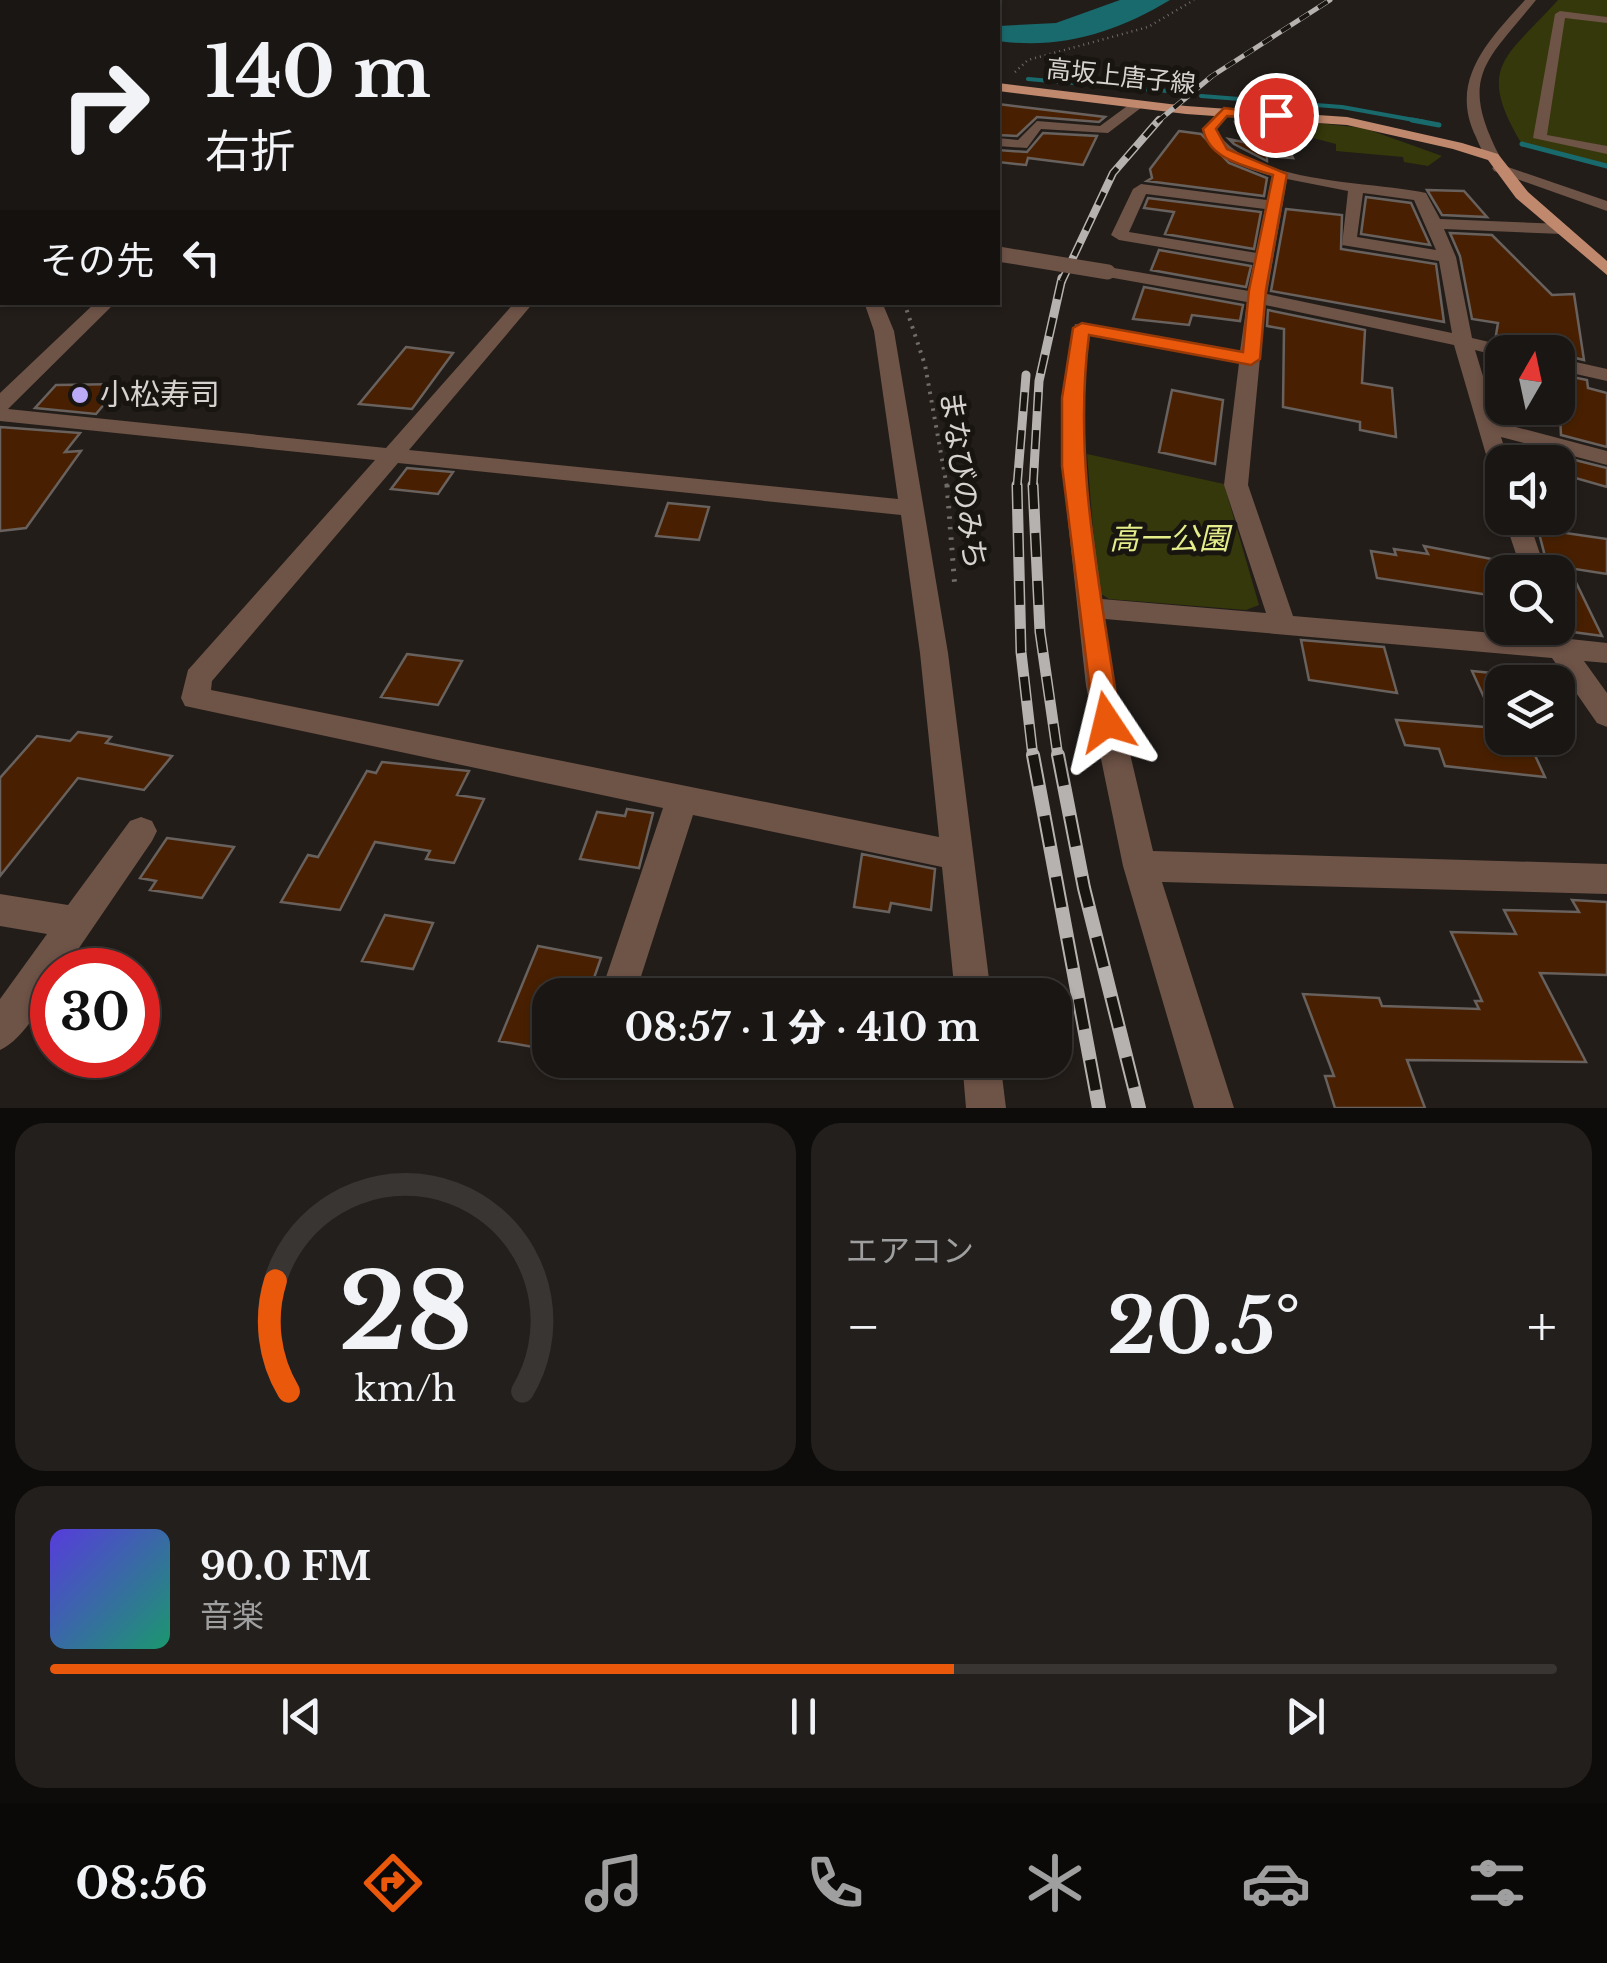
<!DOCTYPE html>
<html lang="ja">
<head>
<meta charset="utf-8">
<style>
	:root { --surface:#1a1613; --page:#231f1c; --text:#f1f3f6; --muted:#9f9fa0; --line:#383533; --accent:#ea580c }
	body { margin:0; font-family:"Libre Baskerville","Noto Sans JP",serif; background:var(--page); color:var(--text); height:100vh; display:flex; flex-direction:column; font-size:38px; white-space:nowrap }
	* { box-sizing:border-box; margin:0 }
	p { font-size:32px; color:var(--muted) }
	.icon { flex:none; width:55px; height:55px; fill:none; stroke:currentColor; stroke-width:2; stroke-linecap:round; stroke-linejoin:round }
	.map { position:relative; height:1108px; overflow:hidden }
	.details { display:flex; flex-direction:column; gap:15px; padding:15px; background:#0e0c0a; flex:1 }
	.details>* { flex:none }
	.hud { position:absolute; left:0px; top:0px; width:1000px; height:305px; box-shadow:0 2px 8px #0004,0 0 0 2px var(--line); background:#1a1613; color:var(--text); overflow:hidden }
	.needle { width:65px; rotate:9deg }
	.fabs { position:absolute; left:1485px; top:335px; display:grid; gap:20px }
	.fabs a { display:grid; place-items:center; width:90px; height:90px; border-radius:20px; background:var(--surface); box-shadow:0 2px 8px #0004,0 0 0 2px var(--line); font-size:50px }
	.speed { position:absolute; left:30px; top:948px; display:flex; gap:20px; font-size:50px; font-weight:700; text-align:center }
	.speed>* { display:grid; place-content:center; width:130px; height:130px; border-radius:50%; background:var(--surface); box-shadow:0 2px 8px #0004,0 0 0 2px var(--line); line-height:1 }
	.speed .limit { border:15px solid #d22; background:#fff; color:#111 }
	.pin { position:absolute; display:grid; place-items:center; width:85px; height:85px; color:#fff; margin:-42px; border:5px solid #fff; border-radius:50%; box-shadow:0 2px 10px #0007 }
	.me { position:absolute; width:110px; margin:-55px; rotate:350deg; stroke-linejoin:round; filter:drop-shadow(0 0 8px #0008) }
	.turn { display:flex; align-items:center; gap:35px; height:210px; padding:0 40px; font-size:45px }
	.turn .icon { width:130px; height:130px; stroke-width:2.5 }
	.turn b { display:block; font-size:70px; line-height:85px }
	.then { display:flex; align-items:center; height:95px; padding:0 40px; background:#0003; gap:20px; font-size:38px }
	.big { font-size:75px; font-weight:800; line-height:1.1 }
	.details .card { flex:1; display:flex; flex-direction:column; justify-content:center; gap:15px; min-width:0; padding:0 35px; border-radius:30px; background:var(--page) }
	.details .dial { align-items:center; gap:0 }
	.dial svg { height:260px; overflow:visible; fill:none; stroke:var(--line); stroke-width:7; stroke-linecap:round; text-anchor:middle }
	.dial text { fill:var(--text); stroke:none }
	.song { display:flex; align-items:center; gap:30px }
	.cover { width:120px; height:120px; border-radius:15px; background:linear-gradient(135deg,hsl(250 70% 55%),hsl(160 70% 35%)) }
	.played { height:10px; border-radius:5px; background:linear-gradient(90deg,var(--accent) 60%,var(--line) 60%) }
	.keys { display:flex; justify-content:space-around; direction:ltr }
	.heat { display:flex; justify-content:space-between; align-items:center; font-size:55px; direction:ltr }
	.details .tiles { flex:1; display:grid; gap:15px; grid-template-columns:1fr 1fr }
	.card:last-child { grid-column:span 2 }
	.trip { position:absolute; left:532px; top:978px; width:540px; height:100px; border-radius:30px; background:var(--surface); box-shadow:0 2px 8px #0004,0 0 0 2px var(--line); font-weight:800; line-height:100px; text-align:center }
	.menu { display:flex; height:160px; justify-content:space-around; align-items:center; background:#0a0908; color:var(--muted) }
	.menu .icon { width:70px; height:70px }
	.menu .on { color:var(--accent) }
	.menu b { font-size:45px; color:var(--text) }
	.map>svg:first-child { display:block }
</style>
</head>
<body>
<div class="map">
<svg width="1607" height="1108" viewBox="0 0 1607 1108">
	<rect width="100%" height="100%" fill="#221d19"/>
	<!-- green -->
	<path fill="#35380a" d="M1558,0H1607V166L1522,144C1475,66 1506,58 1558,0Z
		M1287,120L1364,128L1442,156L1428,166L1404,162L1403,157L1336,151V144L1286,131Z
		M1087,454L1224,484L1259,605L1246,610L1109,599L1098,592Z"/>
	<!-- water -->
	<path fill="#196a6d" d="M1120,0H1170C1117,32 1061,50 998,41V26L1056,23Z"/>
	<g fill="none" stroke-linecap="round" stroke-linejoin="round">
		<!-- stream-far1 -->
		<path stroke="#196a6d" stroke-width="4" d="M732,0L742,2
			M1028,79L1168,91
			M1201,96L1342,107L1425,122"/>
		<!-- stream -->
		<path stroke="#196a6d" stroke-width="5" d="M1412,120L1439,125
			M1522,144L1607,166"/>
	</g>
	<!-- building -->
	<path fill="#482001" stroke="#68615d" stroke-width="2.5" d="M998,104L1105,117L1099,122L1037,117L1017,136L998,135Z
		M1235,122L1276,124L1293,158L1267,156V161L1234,144L1229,139L1243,142Z
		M1179,131L1201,134L1229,163L1267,178L1264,196L1147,181L1152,178L1150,169Z
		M1043,133L1097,136L1083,165L1028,158L1026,165L998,162V150L1027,152Z
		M1427,190L1464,191L1487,217L1442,215Z
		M1366,197L1411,203L1430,245L1361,234Z
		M1148,198L1261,212L1254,249L1165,234L1174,212L1144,208Z
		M1286,209L1342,215L1341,249L1436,264L1444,322L1271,291Z
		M1450,233L1492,235L1552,295L1574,294L1584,360L1559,354V348L1496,335L1498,323L1472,319L1460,256Z
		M1159,250L1251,266L1246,287L1151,270Z
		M1144,287L1243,305L1240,321L1192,315L1189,325L1133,319Z
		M1268,310L1365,330L1362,383L1392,388L1396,437L1360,430V422L1283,407L1284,329L1267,326Z
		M406,347L453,353L412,409L359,404Z
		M1558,374L1587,380L1588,388L1607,393V447L1561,435Z
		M121,384L96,414L35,408L56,385Z
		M1172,390L1223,400L1215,464L1159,452Z
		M0,427L80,433L65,452L81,451L26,528L0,531Z
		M1563,457L1607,468V487L1565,475Z
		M407,468L453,472L438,494L391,489Z
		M668,503L709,507L699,540L656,536Z
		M1538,529L1607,539V574L1569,568L1602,636L1573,632L1558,597V572H1549Z
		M1424,546L1502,561V597L1377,578L1371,551L1396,555L1394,549L1428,554Z
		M1301,640L1384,647L1397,693L1309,680Z
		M407,654L462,661L438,705L381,697Z
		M1472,671L1502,674V738H1527L1545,777L1445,766L1439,749L1405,745L1396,720L1498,728Z
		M78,732L111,737L106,743L172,756L144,790L78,778L0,876V778L37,736L70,741Z
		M382,762L469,771L457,795L484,799L454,863L426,859L430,851L375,842L340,910L281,902L308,855L318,857L367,771L376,773Z
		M627,809L653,813L639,868L580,859L597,812L625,816Z
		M167,838L234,847L202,898L150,890L156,881L140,878Z
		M862,854L935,869L931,910L891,903L889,912L854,907Z
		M1572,900L1607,902V975L1540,973L1586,1062L1407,1060L1425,1108H1335L1325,1076H1334L1303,994L1379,998L1382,1006L1479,1009L1475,1001H1482L1451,932L1516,934L1504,910L1579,912Z
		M385,915L433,923L413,969L362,961Z
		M538,946L601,958L588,995H550V1050L499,1041Z"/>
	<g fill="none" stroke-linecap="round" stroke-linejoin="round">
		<!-- path-far2 -->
		<path stroke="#706c68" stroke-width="2.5" stroke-dasharray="1 4" stroke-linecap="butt" d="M527,0L534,2
			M745,0L755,2
			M283,2L289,0
			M1015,72L1028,60L1148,27L1194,0"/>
		<!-- path-far1 -->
		<path stroke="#706c68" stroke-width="4" stroke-dasharray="2.5 6" stroke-linecap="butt" d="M904,302L925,365L947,487"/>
		<!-- path -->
		<path stroke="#706c68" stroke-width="5" stroke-dasharray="2.5 8" stroke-linecap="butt" d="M947,485L955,589"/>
		<!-- minor -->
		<path fill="#6e5347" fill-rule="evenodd" d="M244,0H254L255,2H245Z
			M1525,0H1536C1486,62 1458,76 1500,157L1493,161C1484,156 1480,147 1476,137C1448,80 1489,40 1525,0Z
			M1560,11L1607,17V23L1565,18L1547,135L1607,146V154L1533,138L1555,14Z
			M1134,101L1146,104L1108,133L1041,129L1027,148L998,146V138L1018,140L1037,121L1100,126Z
			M1224,108L1231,112L1216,129C1245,184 1371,181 1426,193L1440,219L1562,224L1570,229L1562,234L1444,229L1456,257L1472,338L1515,348L1518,352H1502V357L1475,350L1497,422L1607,451V465L1501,437L1509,462H1502V484L1494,482L1454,345L1265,305L1248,485L1293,616L1542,637L1539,628H1558V620L1562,621L1570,639L1607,643V663L1584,661L1607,693V727L1597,723L1552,658L1105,619L1114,686L1153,851L1607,864V894L1162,882L1234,1108H1194L1123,866L1086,686L1062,466L1061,399L1075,324L1240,351L1247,302L1108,277L1099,272L1108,267L1249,291L1255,263L1119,240L1111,235L1133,189L1141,184L1267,200L1272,176C1242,168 1217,157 1202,129ZM1287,179L1348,191L1342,245L1439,261L1452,333L1267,294ZM1363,193L1414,200L1436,250L1357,237ZM1146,194L1265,209L1257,253L1129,232ZM1090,335L1239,363L1224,485L1266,613L1102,599L1084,466L1081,399Z
			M0,143H2V151H0Z
			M1499,164L1607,201V211L1494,171L1492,168Z
			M2,205V215L0,216V206Z
			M96,302H116L8,409L386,448L515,302H534L409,450L898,499L874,331L864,302H882L894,331L948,653L991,995H955L942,867L693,815L635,995H607L603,986L663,808L185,706L181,698L188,670L375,460L0,421V393ZM398,463L901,515L920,653L939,837L211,690L212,681Z
			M1558,358L1607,369V381L1558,370Z
			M1504,518H1528L1546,572H1522Z
			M141,817L152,821L157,831L152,841L64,970H52C52,995 23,1040 0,1050V999L47,934L0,926V894L68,905L130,821Z
			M962,1060H1000L1006,1108H966Z"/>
		<!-- major -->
		<path fill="#c0896e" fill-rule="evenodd" d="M491,0H506L507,2H493Z
			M998,83L1186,106L1347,117L1462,143L1498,154L1528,192L1607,261V275L1516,198L1488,160L1453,149L1347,125L1186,114L998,91Z"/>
		<!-- rail-far4 casing -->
		<g stroke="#b6b2af" stroke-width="5">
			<path id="rail-far4" d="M1157,122L1212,76L1330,0"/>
		</g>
		<!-- rail-far3 casing -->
		<g stroke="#b6b2af" stroke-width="8">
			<path id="rail-far3" d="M1062,281L1113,173L1159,120"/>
		</g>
		<!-- rail-far2 casing -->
		<g stroke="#b6b2af" stroke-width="9">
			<path id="rail-far2" d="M1017,487L1026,375
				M1033,487L1039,381L1062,278"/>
		</g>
		<!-- rail-far1 casing -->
		<g stroke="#b6b2af" stroke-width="11">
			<path id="rail-far1" d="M1017,485L1021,652L1033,757
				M1033,485L1040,632L1058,757"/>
		</g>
		<!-- rail casing -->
		<g stroke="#b6b2af" stroke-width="14">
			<path id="rail" d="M1033,755L1099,1108
				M1058,755L1084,888L1139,1108"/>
		</g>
		<!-- rail-far4 -->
		<use href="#rail-far4" stroke="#181410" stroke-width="4" stroke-dasharray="11" stroke-linecap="butt"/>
		<!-- rail-far3 -->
		<use href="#rail-far3" stroke="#181410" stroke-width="5" stroke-dasharray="14" stroke-linecap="butt"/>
		<!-- rail-far2 -->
		<use href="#rail-far2" stroke="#181410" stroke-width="6" stroke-dasharray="19" stroke-linecap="butt"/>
		<!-- rail-far1 -->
		<use href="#rail-far1" stroke="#181410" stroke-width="8" stroke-dasharray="24" stroke-linecap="butt"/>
		<!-- rail -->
		<use href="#rail" stroke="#181410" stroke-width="10" stroke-dasharray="31" stroke-linecap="butt"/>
		<!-- minor-bridge -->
		<path stroke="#6e5347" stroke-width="15" d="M998,254L1108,272"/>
	</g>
	<!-- route -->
	<path fill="#ea580c" stroke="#983908" stroke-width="2.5" d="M1224,108L1282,115L1276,119L1227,116L1216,129L1227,149L1287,174L1266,290L1260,359L1251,365L1089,335C1072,465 1102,593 1120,722L1107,733L1094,722L1062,466V398L1073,328L1082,323L1243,352L1249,290L1273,175C1246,166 1209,160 1203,129Z"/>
	<!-- markers -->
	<circle fill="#bbaaf6" stroke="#181410" stroke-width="4" cx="80" cy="395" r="10"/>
	<g text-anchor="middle" stroke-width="10" stroke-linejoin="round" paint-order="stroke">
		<!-- far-street labels -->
		<g font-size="25" fill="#d5d2cf" stroke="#181410">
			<text transform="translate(1121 76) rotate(6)" y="9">高坂上唐子線</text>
		</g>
		<!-- poi labels -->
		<g font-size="30" fill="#d5d2cf" stroke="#181410" text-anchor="start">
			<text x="100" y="405">小松寿司</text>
		</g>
		<!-- street labels -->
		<g font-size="30" fill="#d5d2cf" stroke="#181410">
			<text transform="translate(963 480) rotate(82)" y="10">まなびのみち</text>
		</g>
		<!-- park labels -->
		<g font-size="30" font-style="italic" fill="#e4ed8a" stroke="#181410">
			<text x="1169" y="549">高一公園</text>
		</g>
	</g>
</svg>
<div class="fabs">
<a><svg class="needle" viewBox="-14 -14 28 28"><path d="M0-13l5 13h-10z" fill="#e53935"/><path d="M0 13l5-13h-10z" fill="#9f9fa0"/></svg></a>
<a><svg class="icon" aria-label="sound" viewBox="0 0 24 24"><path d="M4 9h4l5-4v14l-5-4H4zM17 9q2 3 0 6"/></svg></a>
<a><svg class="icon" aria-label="search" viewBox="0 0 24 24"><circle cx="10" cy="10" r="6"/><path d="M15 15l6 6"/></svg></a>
<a><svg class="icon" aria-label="layers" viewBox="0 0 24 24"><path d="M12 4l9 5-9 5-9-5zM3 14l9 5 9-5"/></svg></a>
</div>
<div class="speed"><div class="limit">30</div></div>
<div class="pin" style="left:1276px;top:115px;background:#d93025"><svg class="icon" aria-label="arrive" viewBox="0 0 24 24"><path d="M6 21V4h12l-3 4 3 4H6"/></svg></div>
<svg class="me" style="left:1107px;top:722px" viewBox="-20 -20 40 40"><path d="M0-17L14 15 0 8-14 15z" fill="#ea580c" stroke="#fff" stroke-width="4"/></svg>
<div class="trip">08:57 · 1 分 · 410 m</div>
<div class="hud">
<div class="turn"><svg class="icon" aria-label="right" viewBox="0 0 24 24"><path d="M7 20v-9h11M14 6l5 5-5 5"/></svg><div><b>140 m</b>右折</div></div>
<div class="then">その先<svg class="icon" aria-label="left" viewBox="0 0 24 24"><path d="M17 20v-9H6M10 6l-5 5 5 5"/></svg></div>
</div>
</div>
<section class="details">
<div class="tiles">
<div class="card dial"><svg viewBox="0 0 100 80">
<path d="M14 69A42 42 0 1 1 86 69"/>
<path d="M14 69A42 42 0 0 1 10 35" stroke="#ea580c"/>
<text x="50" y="56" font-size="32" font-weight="700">28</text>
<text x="50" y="72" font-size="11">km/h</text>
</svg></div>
<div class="card"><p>エアコン</p>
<div class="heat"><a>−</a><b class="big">20.5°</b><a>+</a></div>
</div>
<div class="card">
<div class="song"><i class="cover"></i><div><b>90.0 FM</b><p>音楽</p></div></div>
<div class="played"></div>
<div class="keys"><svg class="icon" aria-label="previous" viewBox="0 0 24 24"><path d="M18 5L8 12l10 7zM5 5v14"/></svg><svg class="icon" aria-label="pause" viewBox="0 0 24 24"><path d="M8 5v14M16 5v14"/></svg><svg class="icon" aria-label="next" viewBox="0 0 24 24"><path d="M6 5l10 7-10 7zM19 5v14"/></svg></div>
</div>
</div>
</section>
<nav class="menu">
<b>08:56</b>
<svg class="icon on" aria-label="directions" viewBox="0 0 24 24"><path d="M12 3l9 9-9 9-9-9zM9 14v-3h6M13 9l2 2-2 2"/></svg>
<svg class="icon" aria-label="music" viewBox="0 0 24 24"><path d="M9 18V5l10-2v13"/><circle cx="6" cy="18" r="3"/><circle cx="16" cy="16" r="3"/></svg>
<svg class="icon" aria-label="phone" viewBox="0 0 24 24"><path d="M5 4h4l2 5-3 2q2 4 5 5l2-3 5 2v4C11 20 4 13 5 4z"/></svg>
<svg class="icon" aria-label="climate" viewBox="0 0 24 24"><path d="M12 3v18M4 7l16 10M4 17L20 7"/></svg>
<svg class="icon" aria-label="car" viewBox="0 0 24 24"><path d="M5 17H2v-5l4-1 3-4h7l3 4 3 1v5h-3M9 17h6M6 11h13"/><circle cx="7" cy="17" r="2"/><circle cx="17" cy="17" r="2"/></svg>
<svg class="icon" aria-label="filters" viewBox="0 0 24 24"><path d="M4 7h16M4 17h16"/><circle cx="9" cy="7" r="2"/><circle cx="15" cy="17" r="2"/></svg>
</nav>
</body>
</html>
